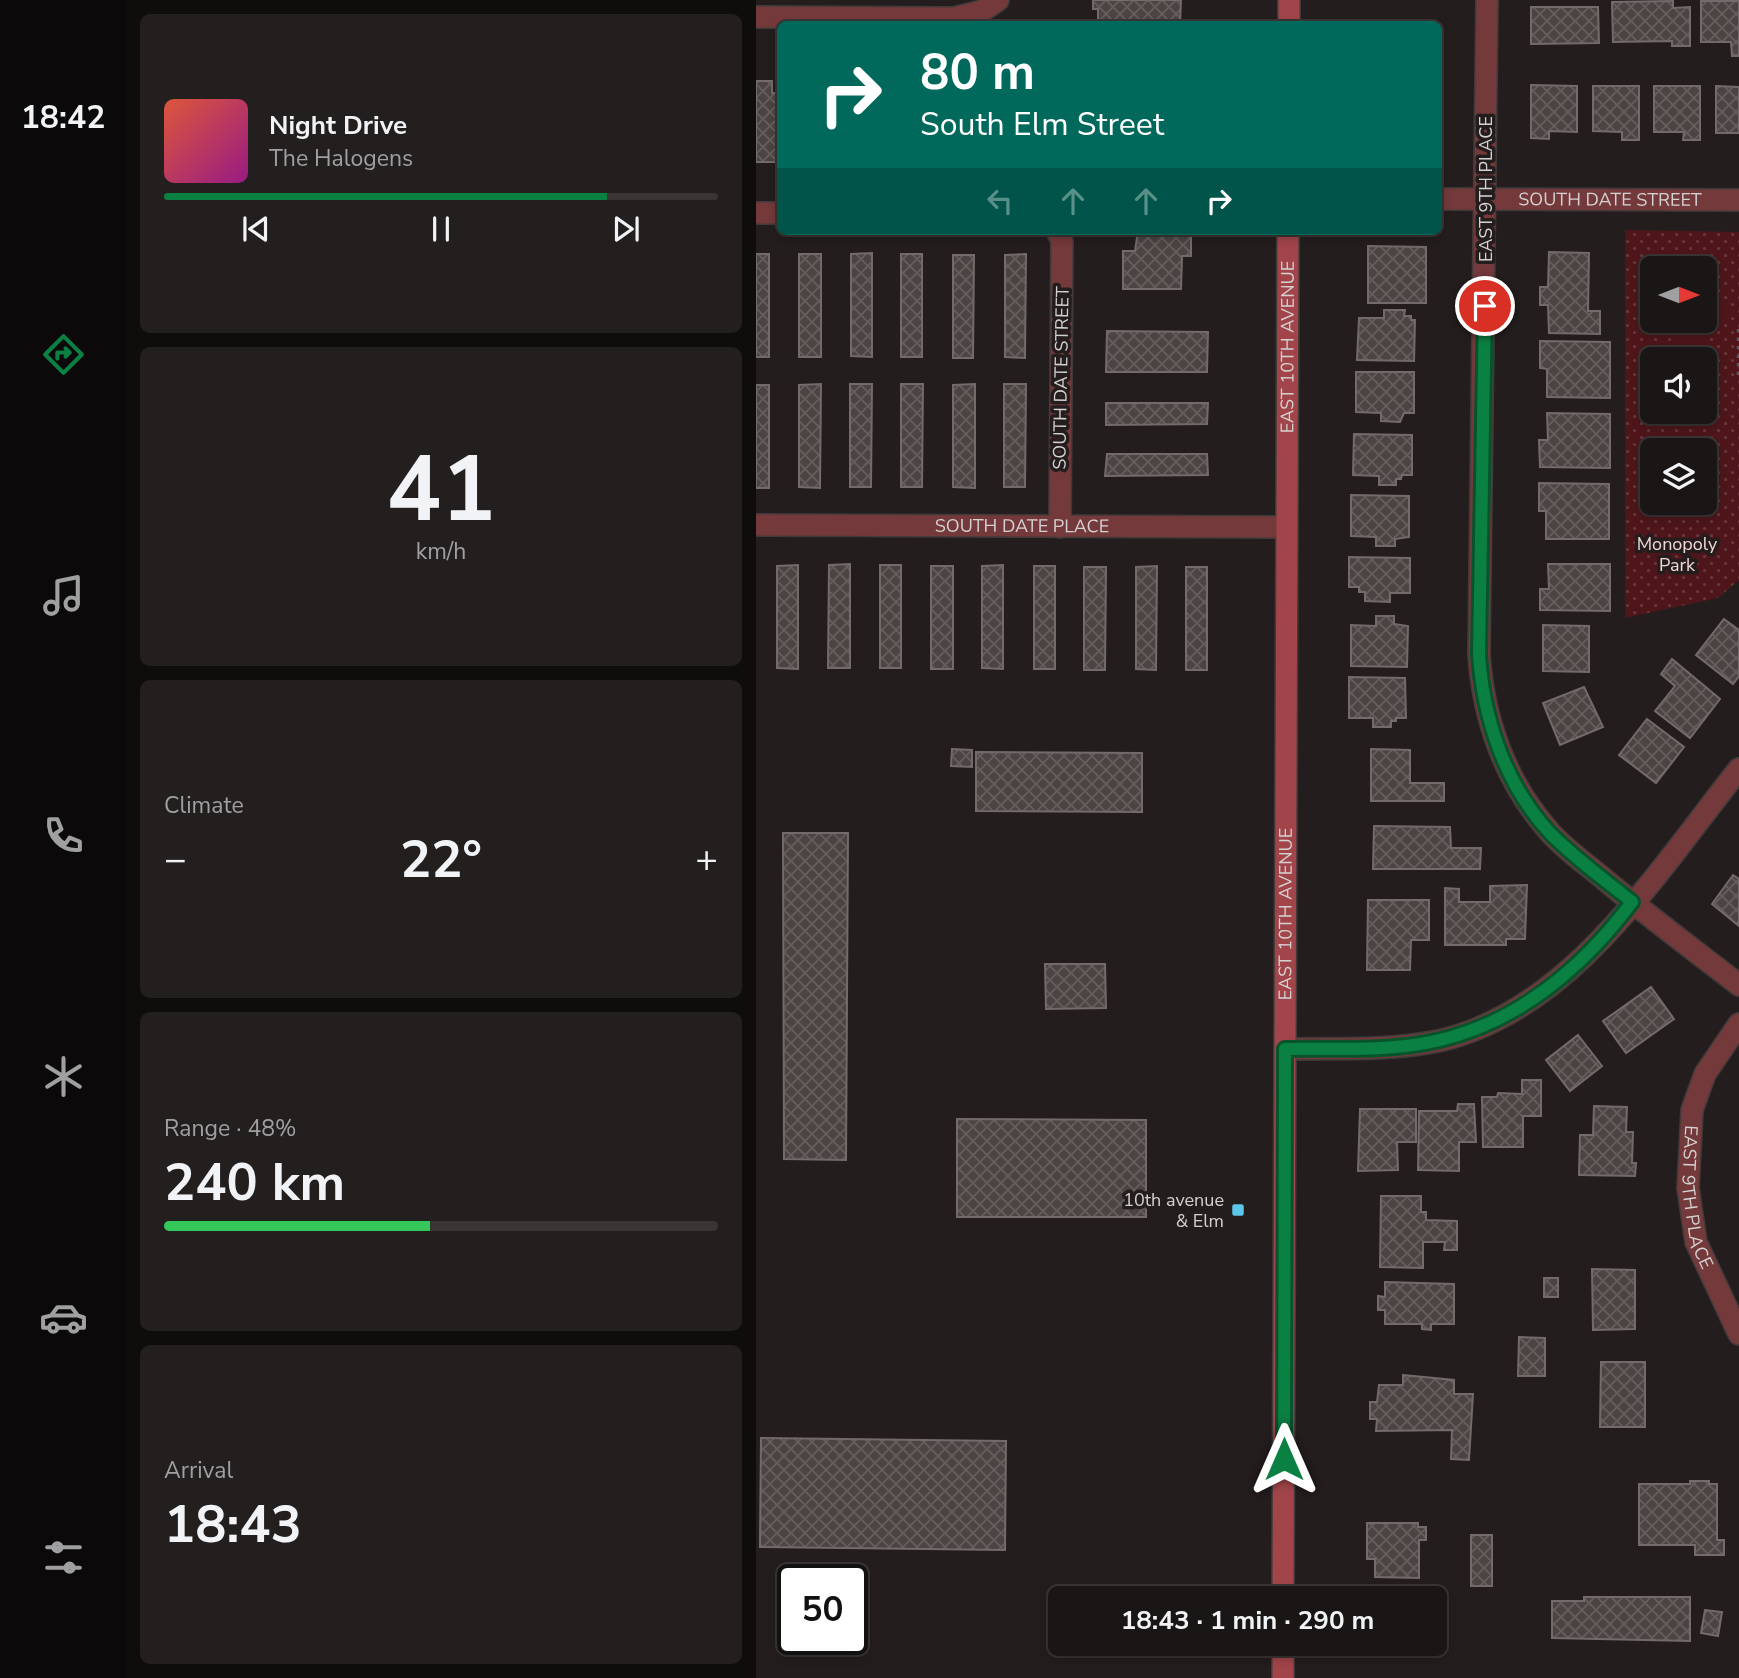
<!DOCTYPE html>
<html lang="en">
<head>
<meta charset="utf-8">
<style>
	:root { --surface:#1b1616; --page:#241f1f; --text:#f1f3f6; --muted:#a09fa1; --line:#393535; --accent:#0b8043 }
	body { margin:0; font-family:"Nunito Sans",sans-serif; background:var(--page); color:var(--text); height:100vh; display:flex; flex-direction:column; font-size:26px; white-space:nowrap }
	* { box-sizing:border-box; margin:0 }
	p { font-size:23px; color:var(--muted) }
	.icon { flex:none; width:38px; height:38px; fill:none; stroke:currentColor; stroke-width:2; stroke-linecap:round; stroke-linejoin:round }
	.map { position:relative; flex:1; overflow:hidden }
	.sheet { display:flex; flex-direction:column; gap:14px; padding:14px; background:#0f0c0c; width:630px }
	.sheet>* { flex:none }
	.top-card { position:absolute; left:21px; top:21px; width:665px; height:214px; border-radius:10px; box-shadow:0 4px 10px #0003,0 0 0 2px var(--line); background:#00695c; color:#fff; overflow:hidden }
	.needle { width:46px; rotate:90deg }
	.tools { position:absolute; left:884px; top:256px; display:grid; gap:14px }
	.tools a { display:grid; place-items:center; width:77px; height:77px; border-radius:10px; background:var(--surface); box-shadow:0 4px 10px #0003,0 0 0 2px var(--line); font-size:35px }
	.speed { position:absolute; left:21px; top:1564px; display:flex; gap:14px; font-size:35px; font-weight:700; text-align:center }
	.speed>* { display:grid; place-content:center; width:91px; height:91px; border-radius:50%; background:var(--surface); box-shadow:0 4px 10px #0003,0 0 0 2px var(--line); line-height:1 }
	.speed .limit { border:4px solid #111; border-radius:10px; background:#fff; color:#111 }
	.pin { position:absolute; display:grid; place-items:center; width:60px; height:60px; color:#fff; margin:-30px; border:4px solid #fff; border-radius:50%; box-shadow:0 2px 7px #0007 }
	.me { position:absolute; width:77px; margin:-38px; rotate:0deg; stroke-linejoin:round; filter:drop-shadow(0 0 5px #0008) }
	.turn { display:flex; align-items:center; gap:24px; height:147px; padding:0 28px; font-size:32px }
	.turn .icon { width:91px; height:91px; stroke-width:2.5 }
	.turn b { display:block; font-size:49px; line-height:60px }
	.lanes { display:flex; align-items:center; height:66px; padding:0 28px; background:#0003; justify-content:center; gap:35px; direction:ltr }
	.lanes .off { opacity:.35 }
	.big { font-size:52px; font-weight:700; line-height:1.1 }
	.sheet .tile { flex:1; display:flex; flex-direction:column; justify-content:center; gap:10px; min-width:0; padding:0 24px; border-radius:10px; background:var(--page) }
	.sheet .dial { align-items:center; gap:0 }
	.dial b { font-size:91px; line-height:1 }
	.song { display:flex; align-items:center; gap:21px }
	.cover { width:84px; height:84px; border-radius:10px; background:linear-gradient(135deg,hsl(10 70% 55%),hsl(310 70% 35%)) }
	.played { height:7px; border-radius:4px; background:linear-gradient(90deg,var(--accent) 80%,var(--line) 80%) }
	.keys { display:flex; justify-content:space-around; direction:ltr }
	.heat { display:flex; justify-content:space-between; align-items:center; font-size:38px; direction:ltr }
	.charge { height:10px; border-radius:5px; background:linear-gradient(90deg,#34c759 48%,var(--line) 0) }
	.trip { position:absolute; left:292px; top:1586px; width:399px; height:70px; border-radius:10px; background:var(--surface); box-shadow:0 4px 10px #0003,0 0 0 2px var(--line); font-weight:700; line-height:70px; text-align:center }
	main { display:flex; flex:1; min-height:0 }
	.menu { display:flex; flex-direction:column; width:126px; justify-content:space-around; align-items:center; background:#0b0909; color:var(--muted) }
	.menu .icon { width:49px; height:49px }
	.menu .on { color:var(--accent) }
	.menu b { font-size:32px; color:var(--text) }
	.map>svg:first-child { display:block }
</style>
</head>
<body>
<main>
<nav class="menu">
<b>18:42</b>
<svg class="icon on" aria-label="directions" viewBox="0 0 24 24"><path d="M12 3l9 9-9 9-9-9zM9 14v-3h6M13 9l2 2-2 2"/></svg>
<svg class="icon" aria-label="music" viewBox="0 0 24 24"><path d="M9 18V5l10-2v13"/><circle cx="6" cy="18" r="3"/><circle cx="16" cy="16" r="3"/></svg>
<svg class="icon" aria-label="phone" viewBox="0 0 24 24"><path d="M5 4h4l2 5-3 2q2 4 5 5l2-3 5 2v4C11 20 4 13 5 4z"/></svg>
<svg class="icon" aria-label="climate" viewBox="0 0 24 24"><path d="M12 3v18M4 7l16 10M4 17L20 7"/></svg>
<svg class="icon" aria-label="car" viewBox="0 0 24 24"><path d="M5 17H2v-5l4-1 3-4h7l3 4 3 1v5h-3M9 17h6M6 11h13"/><circle cx="7" cy="17" r="2"/><circle cx="17" cy="17" r="2"/></svg>
<svg class="icon" aria-label="filters" viewBox="0 0 24 24"><path d="M4 7h16M4 17h16"/><circle cx="9" cy="7" r="2"/><circle cx="15" cy="17" r="2"/></svg>
</nav>
<section class="sheet">
<div class="tile">
<div class="song"><i class="cover"></i><div><b>Night Drive</b><p>The Halogens</p></div></div>
<div class="played"></div>
<div class="keys"><svg class="icon" aria-label="previous" viewBox="0 0 24 24"><path d="M18 5L8 12l10 7zM5 5v14"/></svg><svg class="icon" aria-label="pause" viewBox="0 0 24 24"><path d="M8 5v14M16 5v14"/></svg><svg class="icon" aria-label="next" viewBox="0 0 24 24"><path d="M6 5l10 7-10 7zM19 5v14"/></svg></div>
</div>
<div class="tile dial"><b>41</b><p>km/h</p></div>
<div class="tile"><p>Climate</p>
<div class="heat"><a>−</a><b class="big">22°</b><a>+</a></div>
</div>
<div class="tile"><p>Range · 48%</p><b class="big">240 km</b><div class="charge"></div></div>
<div class="tile"><p>Arrival</p><b class="big">18:43</b></div>
</section>
<div class="map">
<svg width="983" height="1678" viewBox="0 0 983 1678">
	<defs>
		<pattern id="park-dots" width="8" height="8" patternUnits="userSpaceOnUse" patternTransform="scale(1.75)"><rect width="8" height="8" fill="#4e161b"/><path d="M2 2h.1M6 6h.1" fill="none" stroke="#67373b" stroke-width="1.8" stroke-linecap="round"/></pattern>
		<pattern id="building-cross-hatch" width="8" height="8" patternUnits="userSpaceOnUse" patternTransform="scale(1.75)"><rect width="8" height="8" fill="#4b4443"/><path d="M0 0l8 8M0 8l8-8" fill="none" stroke="#645e5d"/></pattern>
	</defs>
	<rect width="100%" height="100%" fill="#241d1d"/>
	<!-- park -->
	<path fill="url(#park-dots)" fill-rule="evenodd" d="M869,230L983,232V580L962,598L869,618ZM896,268H948V320H896ZM896,359H948V411H896ZM896,450H948V502H896Z"/>
	<!-- pitch -->
	<path fill="#4e161b" d="M949,279L981,312L936,356L903,322L948,320Z"/>
	<!-- building -->
	<path fill="url(#building-cross-hatch)" stroke="#736b6b" stroke-width="2" d="M337,0H425L424,24L342,23V9H337Z
		M917,1V8L934,7V46H916V41L857,42L856,2Z
		M945,1H983V56H976L975,42H945Z
		M775,7H842L843,43L775,44Z
		M629,21H648V24H629Z
		M0,81H16V93H24V162H0Z
		M775,85L821,86V132L793,131V139L775,138Z
		M837,86H883V140H866V132L837,131Z
		M898,86H944V140H927L928,132H898Z
		M960,86L983,87V133H960Z
		M382,231L435,233V256H426L425,289H367V251H379Z
		M612,246L670,247V303H612Z
		M793,252L833,253L832,311H844V334L793,333L792,305H784V287H792Z
		M116,253V357L95,356V254Z
		M0,254H13V357H0Z
		M43,254H65V357H43Z
		M145,254H166V357H145Z
		M270,254L269,358L249,357V255Z
		M197,255H218L217,358H197Z
		M628,310H649L648,316H655V320H659L658,361L601,360L603,318H628Z
		M351,331L452,332L451,372H350Z
		M784,341L854,342V398L791,397V369L784,368Z
		M600,372H658V413H648L644,422L625,421V413L600,412Z
		M65,384L64,488L43,487V385Z
		M94,384H116L115,487H94Z
		M145,384H167L166,487H145Z
		M219,384V488L197,487V385Z
		M248,384H270L269,487H248Z
		M0,385H13V488H0Z
		M350,403H452L451,424L350,425Z
		M791,413L854,414V468L784,467L783,440H792Z
		M598,434L656,435V475H646L645,479H640V485H623V476L597,475Z
		M351,454H451L452,475L349,476Z
		M783,483L853,484V539H790V511H783Z
		M595,495L653,496V537L639,539V546H620V537L595,536Z
		M593,557L654,558V593H634V602L609,601V592H603V587H593Z
		M94,564V668H72L73,565Z
		M792,564H854V611L784,610V589H793Z
		M42,565V669L21,668V566Z
		M124,565H145V668H124Z
		M247,565V669L226,668V566Z
		M175,566H197V669H175Z
		M278,566H299V669H278Z
		M401,566L400,670L380,669V567Z
		M328,567H350L349,670H328Z
		M430,567H451V670H430Z
		M620,616H638V624L652,626L651,667L595,666V625L620,626Z
		M968,619L983,630V676L977,684L940,655Z
		M787,625L833,626V672L787,671Z
		M916,659L964,699L934,738L899,711L919,686L905,674Z
		M593,677L649,678L650,718H640V721H635V727H617V718H593Z
		M828,687L847,727L804,745L787,703Z
		M891,719L928,747L900,783L863,755Z
		M196,749L216,750V767L195,766Z
		M615,749L654,750V783H688V801H615Z
		M220,752L386,753V812L220,811Z
		M618,826L694,827L695,848H725L724,869H617Z
		M27,833H92L90,1160L28,1159Z
		M977,875L983,879V926L956,904Z
		M771,885L769,939H750V945H689V888L703,889V902H734V886Z
		M612,900H673V940H655L654,970H611Z
		M289,964H349L350,1008L290,1009Z
		M895,987L918,1019L870,1053L847,1021Z
		M822,1035L846,1066L814,1091L790,1060Z
		M766,1080H785V1116H767V1147H727L726,1097H741L742,1093L766,1094Z
		M702,1104H718L720,1142H703V1171L662,1170L663,1111H701Z
		M838,1106L871,1107L870,1132H877L876,1163H880L879,1176L823,1175L824,1135H837Z
		M604,1109H660V1142H641L642,1170L602,1171Z
		M201,1119L390,1120V1217H201Z
		M625,1196H665V1212H670V1220L701,1221V1250H688L689,1242H667V1268L624,1267Z
		M836,1269L879,1270V1329L837,1330Z
		M788,1278H802V1297H788Z
		M629,1282L698,1284V1324H675V1330L666,1329V1324H629V1310H622V1296L629,1297Z
		M763,1337L789,1338V1376H762Z
		M845,1362H889V1427H844Z
		M647,1375L698,1380V1394H717L713,1460L695,1459L696,1430L620,1431L621,1419H614V1402H621L623,1385H647Z
		M5,1438L250,1441L249,1550L4,1547Z
		M934,1481H953V1484H961V1540H968V1555H939V1545H883V1484H934Z
		M611,1523H662V1527H670V1540H663V1578L619,1577V1559H611Z
		M715,1535H736V1586H715Z
		M828,1597H934V1641L796,1638V1601H828Z
		M949,1610L966,1612L962,1636L945,1633Z"/>
	<g fill="none" stroke-linecap="round" stroke-linejoin="round">
		<!-- minor casing -->
		<g stroke="#403a3a" stroke-width="24">
			<g id="minor">
				<path d="M731,0L723,654C727,718 749,781 792,830C808,849 829,863 848,879C892,916 938,950 983,985"/>
				<path d="M0,17L198,18L226,11L242,0"/>
				<path id="s1" d="M682,199L983,200"/>
				<path d="M0,213H24"/>
				<path d="M301,231L306,241L304,527"/>
				<path id="s2" d="M0,525L531,527"/>
				<path id="s3" d="M983,1024L949,1074L936,1110L932,1188L940,1242L983,1334"/>
				<path d="M529,1049C580,1048 633,1051 682,1041C815,1012 903,869 983,769"/>
			</g>
		</g>
		<!-- secondary casing -->
		<g stroke="#403a3a" stroke-width="24">
			<g id="secondary">
				<path d="M533,24V0"/>
				<path id="s4" d="M527,1598L532,231"/>
				<path d="M527,1678V1643"/>
			</g>
		</g>
		<!-- path -->
		<path stroke="#5d5757" stroke-width="4.5" stroke-dasharray="3.5 5" stroke-linecap="butt" d="M983,329V376"/>
		<!-- minor -->
		<use href="#minor" stroke="#73393b" stroke-width="21"/>
		<!-- secondary -->
		<use href="#secondary" stroke="#a1454a" stroke-width="21"/>
	</g>
	<g fill="none" stroke-linecap="round" stroke-linejoin="round">
		<!-- route casing -->
		<g stroke="#07532c" stroke-width="18">
			<path id="route" d="M528,1459L529,1049C580,1048 635,1052 684,1040C764,1021 828,966 876,902C848,879 818,858 793,832C749,784 727,718 723,654L729,306"/>
		</g>
		<!-- route -->
		<use href="#route" stroke="#0b8043" stroke-width="12"/>
	</g>
	<!-- markers -->
	<rect fill="#5cc7e8" stroke="#241d1d" stroke-width="2.5" x="475" y="1203" width="14" height="14" rx="3.5"/>
	<g text-anchor="middle" stroke-width="7" stroke-linejoin="round" paint-order="stroke">
		<!-- street labels -->
		<g font-size="18" fill="#d5d1d1" stroke="#241d1d">
			<text transform="translate(730 189) rotate(-90)" y="6">EAST 9TH PLACE</text>
			<text dy="6" stroke="none"><textPath href="#s1" startOffset="172">SOUTH DATE STREET</textPath></text>
			<text dy="6" stroke="none"><textPath href="#s4" startOffset="1251">EAST 10TH AVENUE</textPath></text>
			<text transform="translate(305 378) rotate(-89)" y="6">SOUTH DATE STREET</text>
			<text dy="6" stroke="none"><textPath href="#s2" startOffset="266">SOUTH DATE PLACE</textPath></text>
			<text dy="6" stroke="none"><textPath href="#s4" startOffset="684">EAST 10TH AVENUE</textPath></text>
			<text dy="6" stroke="none"><textPath href="#s3" startOffset="187">EAST 9TH PLACE</textPath></text>
		</g>
		<!-- park labels -->
		<g font-size="18" fill="#f2d7d6" stroke="#241d1d">
			<text x="921" y="550">Monopoly<tspan x="921" dy="21">Park</tspan></text>
		</g>
		<!-- poi labels -->
		<g font-size="18" fill="#d5d1d1" stroke="#241d1d" text-anchor="end">
			<text x="468" y="1206">10th avenue<tspan x="468" dy="21">&amp; Elm</tspan></text>
		</g>
	</g>
</svg>
<div class="tools">
<a><svg class="needle" viewBox="-14 -14 28 28"><path d="M0-13l5 13h-10z" fill="#e53935"/><path d="M0 13l5-13h-10z" fill="#a09fa1"/></svg></a>
<a><svg class="icon" aria-label="sound" viewBox="0 0 24 24"><path d="M4 9h4l5-4v14l-5-4H4zM17 9q2 3 0 6"/></svg></a>
<a><svg class="icon" aria-label="layers" viewBox="0 0 24 24"><path d="M12 4l9 5-9 5-9-5zM3 14l9 5 9-5"/></svg></a>
</div>
<div class="speed"><div class="limit">50</div></div>
<div class="pin" style="left:729px;top:306px;background:#d93025"><svg class="icon" aria-label="arrive" viewBox="0 0 24 24"><path d="M6 21V4h12l-3 4 3 4H6"/></svg></div>
<svg class="me" style="left:528px;top:1459px" viewBox="-20 -20 40 40"><path d="M0-17L14 15 0 8-14 15z" fill="#0b8043" stroke="#fff" stroke-width="4"/></svg>
<div class="trip">18:43 · 1 min · 290 m</div>
<div class="top-card">
<div class="turn"><svg class="icon" aria-label="right" viewBox="0 0 24 24"><path d="M7 20v-9h11M14 6l5 5-5 5"/></svg><div><b>80 m</b>South Elm Street</div></div>
<div class="lanes"><svg class="icon off" aria-label="left" viewBox="0 0 24 24"><path d="M17 20v-9H6M10 6l-5 5 5 5"/></svg><svg class="icon off" aria-label="ahead" viewBox="0 0 24 24"><path d="M12 20V5M6 11l6-6 6 6"/></svg><svg class="icon off" aria-label="ahead" viewBox="0 0 24 24"><path d="M12 20V5M6 11l6-6 6 6"/></svg><svg class="icon" aria-label="right" viewBox="0 0 24 24"><path d="M7 20v-9h11M14 6l5 5-5 5"/></svg></div>
</div>
</div>
</main>
</body>
</html>
